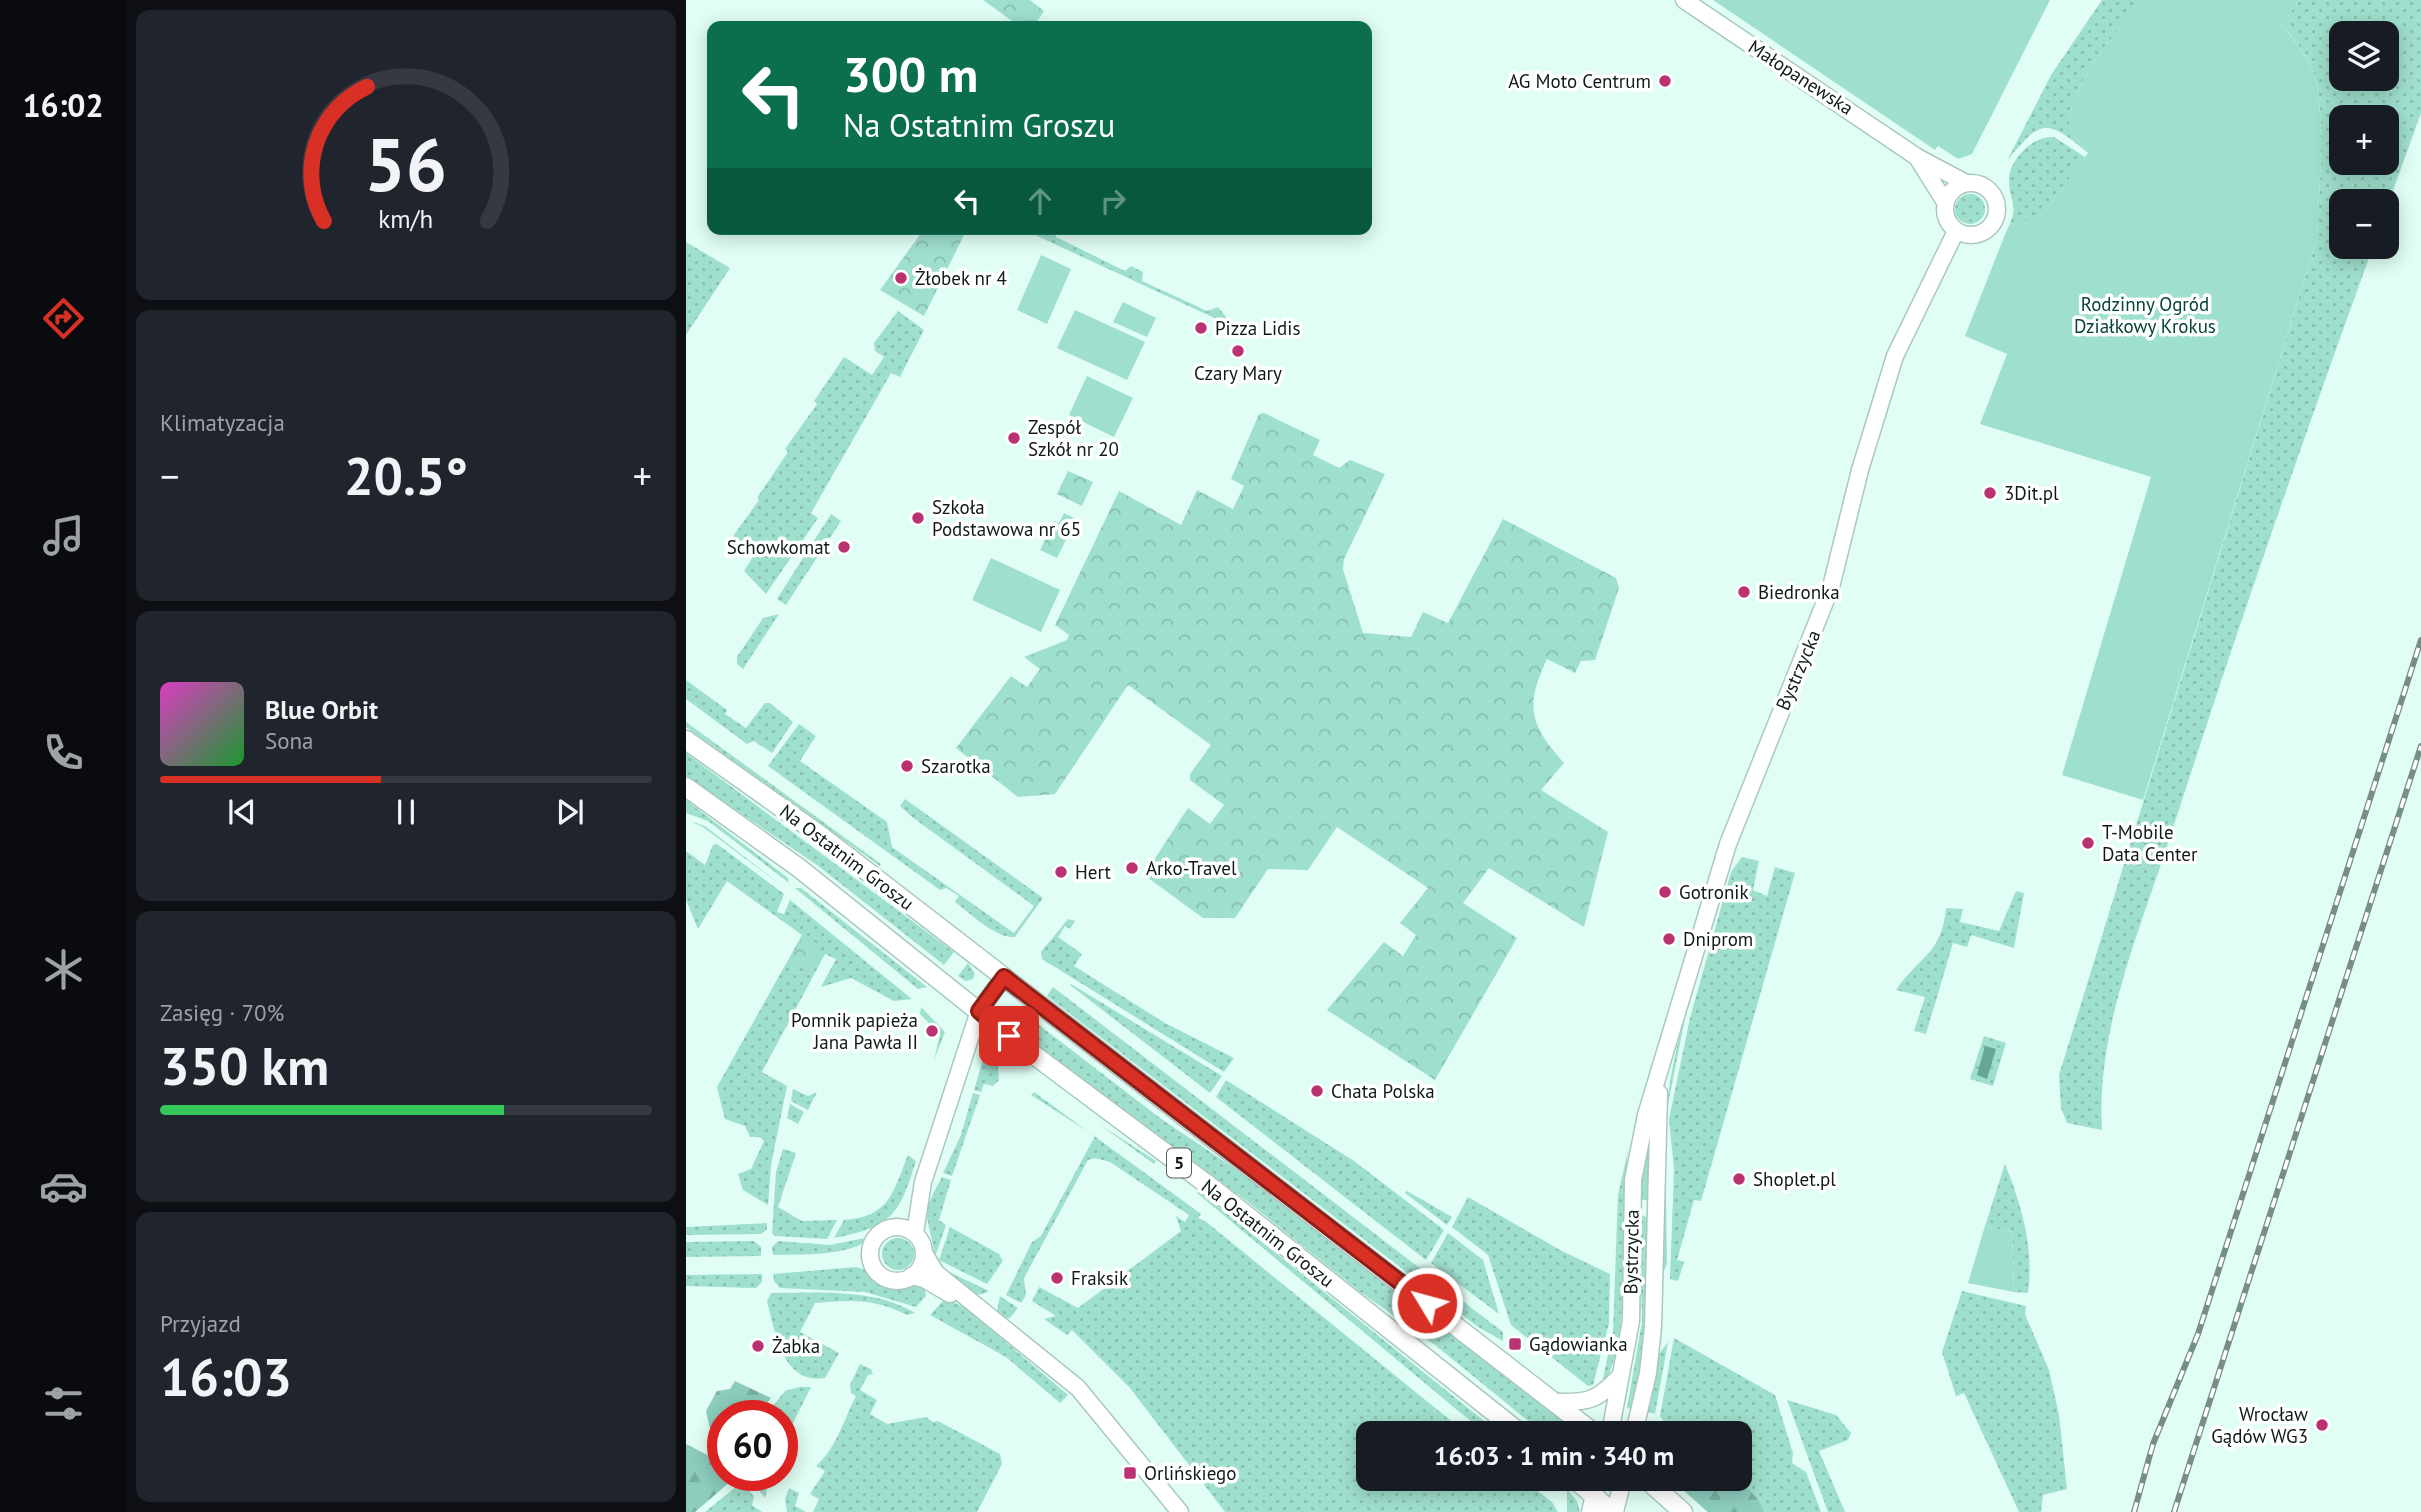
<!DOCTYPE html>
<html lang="pl">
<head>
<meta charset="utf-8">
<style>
	:root { --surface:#171b24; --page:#20242c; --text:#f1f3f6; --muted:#9ea1a6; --line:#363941; --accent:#d93025 }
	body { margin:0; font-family:"PT Sans",sans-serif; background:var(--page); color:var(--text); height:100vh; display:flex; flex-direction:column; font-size:26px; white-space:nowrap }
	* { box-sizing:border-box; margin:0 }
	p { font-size:23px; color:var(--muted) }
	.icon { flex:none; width:38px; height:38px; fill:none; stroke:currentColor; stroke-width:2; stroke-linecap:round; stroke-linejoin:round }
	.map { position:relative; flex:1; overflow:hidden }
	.side { display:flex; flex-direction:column; gap:10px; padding:10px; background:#0d0f14; width:560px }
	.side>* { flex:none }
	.guide { position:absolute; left:21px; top:21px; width:665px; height:214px; border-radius:14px; box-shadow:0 4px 18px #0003; background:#0b6e4f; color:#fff; overflow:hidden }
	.buttons { position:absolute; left:1643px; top:21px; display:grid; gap:14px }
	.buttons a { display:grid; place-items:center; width:70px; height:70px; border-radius:14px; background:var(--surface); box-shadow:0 4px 18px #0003; font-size:35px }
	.speed { position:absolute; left:21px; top:1400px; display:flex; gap:14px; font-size:35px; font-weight:700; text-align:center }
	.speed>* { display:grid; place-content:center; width:91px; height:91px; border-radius:50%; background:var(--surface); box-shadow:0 4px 18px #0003; line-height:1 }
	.speed .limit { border:10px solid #d22; background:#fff; color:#111 }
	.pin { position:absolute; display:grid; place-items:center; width:60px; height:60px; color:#fff; margin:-30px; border-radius:14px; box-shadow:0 4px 10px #0006 }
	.me { position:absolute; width:77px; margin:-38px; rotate:307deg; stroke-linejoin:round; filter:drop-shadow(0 0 5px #0008) }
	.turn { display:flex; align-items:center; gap:24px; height:147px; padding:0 21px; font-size:32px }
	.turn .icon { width:91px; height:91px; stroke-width:2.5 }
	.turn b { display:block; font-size:49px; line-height:60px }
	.lanes { display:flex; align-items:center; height:66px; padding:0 21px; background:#0003; justify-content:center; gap:35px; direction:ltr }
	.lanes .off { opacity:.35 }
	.big { font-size:52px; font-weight:700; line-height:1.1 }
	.side .card { flex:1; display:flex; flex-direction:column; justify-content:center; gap:10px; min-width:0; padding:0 24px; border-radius:14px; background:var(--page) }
	.side .dial { align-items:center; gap:0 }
	.dial svg { height:182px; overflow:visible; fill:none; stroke:var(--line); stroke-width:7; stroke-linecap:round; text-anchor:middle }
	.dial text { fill:var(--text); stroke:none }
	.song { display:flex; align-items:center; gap:21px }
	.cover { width:84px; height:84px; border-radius:10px; background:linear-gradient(135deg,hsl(310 70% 55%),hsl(130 70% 35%)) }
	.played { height:7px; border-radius:4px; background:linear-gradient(90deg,var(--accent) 45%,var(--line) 45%) }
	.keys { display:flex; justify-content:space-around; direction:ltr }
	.heat { display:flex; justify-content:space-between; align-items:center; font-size:38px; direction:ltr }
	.charge { height:10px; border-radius:5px; background:linear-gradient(90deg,#34c759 70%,var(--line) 0) }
	.trip { position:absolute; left:670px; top:1421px; width:396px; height:70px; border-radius:14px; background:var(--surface); box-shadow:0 4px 18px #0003; font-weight:700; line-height:70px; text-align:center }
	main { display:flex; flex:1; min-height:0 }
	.menu { display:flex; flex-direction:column; width:126px; justify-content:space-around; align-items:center; background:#090b0e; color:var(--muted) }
	.menu .icon { width:49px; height:49px }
	.menu .selected { color:var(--accent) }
	.menu b { font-size:32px; color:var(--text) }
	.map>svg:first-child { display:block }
</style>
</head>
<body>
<main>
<nav class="menu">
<b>16:02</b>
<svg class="icon selected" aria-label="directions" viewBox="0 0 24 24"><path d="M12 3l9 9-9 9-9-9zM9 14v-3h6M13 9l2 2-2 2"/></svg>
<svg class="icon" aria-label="music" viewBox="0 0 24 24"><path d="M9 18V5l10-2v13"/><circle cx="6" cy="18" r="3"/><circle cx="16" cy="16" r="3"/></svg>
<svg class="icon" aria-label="phone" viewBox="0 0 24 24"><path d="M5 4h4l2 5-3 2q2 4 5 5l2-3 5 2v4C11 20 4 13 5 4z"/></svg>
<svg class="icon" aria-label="climate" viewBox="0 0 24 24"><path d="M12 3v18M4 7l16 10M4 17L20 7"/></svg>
<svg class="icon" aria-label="car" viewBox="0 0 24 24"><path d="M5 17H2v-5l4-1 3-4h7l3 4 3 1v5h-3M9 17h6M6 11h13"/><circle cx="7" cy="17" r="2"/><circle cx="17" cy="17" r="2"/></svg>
<svg class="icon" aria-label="filters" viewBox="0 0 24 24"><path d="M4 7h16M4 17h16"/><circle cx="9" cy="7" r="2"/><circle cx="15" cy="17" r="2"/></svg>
</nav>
<section class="side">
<div class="card dial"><svg viewBox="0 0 100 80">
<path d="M14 69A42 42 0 1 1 86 69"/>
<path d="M14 69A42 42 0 0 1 33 10" stroke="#d93025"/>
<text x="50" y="56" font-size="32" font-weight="700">56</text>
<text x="50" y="72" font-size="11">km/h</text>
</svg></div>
<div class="card"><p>Klimatyzacja</p>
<div class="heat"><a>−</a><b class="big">20.5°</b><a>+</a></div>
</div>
<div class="card">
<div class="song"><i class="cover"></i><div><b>Blue Orbit</b><p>Sona</p></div></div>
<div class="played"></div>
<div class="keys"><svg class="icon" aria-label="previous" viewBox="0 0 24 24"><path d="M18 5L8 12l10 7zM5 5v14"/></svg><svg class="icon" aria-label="pause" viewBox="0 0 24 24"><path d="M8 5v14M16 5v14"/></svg><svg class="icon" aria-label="next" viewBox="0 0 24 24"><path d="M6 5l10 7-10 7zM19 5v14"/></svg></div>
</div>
<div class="card"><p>Zasięg · 70%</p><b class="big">350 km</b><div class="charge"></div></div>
<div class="card"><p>Przyjazd</p><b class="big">16:03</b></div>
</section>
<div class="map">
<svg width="1735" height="1512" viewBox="0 0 1735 1512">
	<defs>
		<pattern id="grass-dots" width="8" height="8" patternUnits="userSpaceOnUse" patternTransform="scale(1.75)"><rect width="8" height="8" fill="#9fdfce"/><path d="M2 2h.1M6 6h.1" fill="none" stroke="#88bfb0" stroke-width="1.8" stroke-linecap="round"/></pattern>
		<pattern id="forest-firs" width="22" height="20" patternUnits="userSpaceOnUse" patternTransform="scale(1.75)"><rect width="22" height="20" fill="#8ccdbd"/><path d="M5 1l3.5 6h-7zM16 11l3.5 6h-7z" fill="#78afa2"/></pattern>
		<pattern id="park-crowns" width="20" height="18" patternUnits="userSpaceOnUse" patternTransform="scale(1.75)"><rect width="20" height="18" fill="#9fdfce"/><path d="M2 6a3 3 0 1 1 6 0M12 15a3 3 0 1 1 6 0" fill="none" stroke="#88bfb0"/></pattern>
	</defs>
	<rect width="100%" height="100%" fill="#e0fef5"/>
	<!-- grass -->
	<path fill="url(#grass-dots)" fill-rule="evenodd" d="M1416,0H1459C1432,29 1379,89 1384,130L1402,153C1360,118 1355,119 1321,161L1365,75Z
		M1613,0H1735V113L1701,207V201H1656V247H1687C1617,439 1550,633 1487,828C1456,926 1410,1026 1416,1130L1381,1123L1375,1108L1373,1075L1631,239C1633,189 1639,135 1631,86C1628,65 1610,40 1596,25ZM1656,33H1701V79H1656ZM1656,117H1701V163H1656Z
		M1368,137L1399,157L1353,220H1335L1320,232C1335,203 1323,205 1323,179C1324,158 1348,135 1368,137Z
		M1269 209a15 15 0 1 1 30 0a15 15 0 1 1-30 0Z
		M336,229H369L370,237L439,271L445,266L457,272L456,281L521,311L532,307L540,317L537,322Z
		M0,242L44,268L0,335Z
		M212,311L238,330L214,377L205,373L125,513L132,518L80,594L58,571L68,555L45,539L73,500L71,498L102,452L99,449L131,404L128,401L158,357L186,375L198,357L189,351L188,343Z
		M145,514L155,521L100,605L91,599Z
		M93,614L57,669L51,664V657L77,618Z
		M0,680L41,710L39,714L60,728L79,703H84L107,722L86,753L68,741L61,744L0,699Z
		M0,722L195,864L194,866L0,727Z
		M113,724L130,736L114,761L201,822L206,847L328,933L348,906L226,817L214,806L219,799L357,898L329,937C310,939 284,913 269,902L273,896L260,888L254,890L82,766Z
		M0,753L268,952L258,965L131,865L0,776Z
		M0,800L102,878L103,883L22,821L0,813Z
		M3,821L19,826L100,889L17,827Z
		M31,844L98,894L91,912L98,914L104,900L226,999L208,1001L165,978L135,987L150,959L139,954L76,1072L101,1086L85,1165L82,1205L57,1190L52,1174L65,1169L78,1141L74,1137H64L59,1126L39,1119L31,1087L116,935L41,881L12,929L0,900V851L19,865L27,845Z
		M1056,857L1073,861L1067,890L1081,896L1089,867L1109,873L1015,1201L1008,1200L991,1260L998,1262L992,1281L984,1279L988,1170L983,1119L1004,1018L1045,872Z
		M109,888H115L241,987L232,989Z
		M1330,891L1338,893L1328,948L1285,935L1281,947L1267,943L1240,1034L1228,1031L1239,997L1210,990C1234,955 1256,954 1260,908L1277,909L1274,922L1313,931Z
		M382,919L389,921L384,929L379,926L372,937L396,954L388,966L479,1023L548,1058L538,1072L356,959L355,952Z
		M282,963L289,974L287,979L280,981L272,976Z
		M385,984L536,1076L524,1093L384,985Z
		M367,987L817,1332V1341L792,1327L361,996Z
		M235,1007L259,1032L248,1060L254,1034L234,1014Z
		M344,1018L474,1118L564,1179L892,1433H857L749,1345L673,1291L562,1202L338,1035Z
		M999,1018L979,1120L981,1264L976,1276C977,1189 972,1102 999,1018Z
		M1298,1036L1320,1043L1307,1086L1284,1079Z
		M298,1056L312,1067L313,1080L307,1086L298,1084L295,1092L288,1090Z
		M540,1080L668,1161L758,1230L740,1260L530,1097Z
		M107,1089L122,1096L131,1092L122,1110L105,1101Z
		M348,1092L515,1214L512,1218L519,1221L780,1433H682V1479H836L866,1502L872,1512H539L444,1388L386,1330L381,1335L358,1319L370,1316L346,1301L353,1287L392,1308L495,1231L490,1216L499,1222L503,1215L424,1162L409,1158L402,1160L338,1278L340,1295L335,1303L320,1295L346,1242L355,1236L409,1136L345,1095Z
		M287,1093L294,1095L266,1176L257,1173L275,1135Z
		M104,1104L118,1112L112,1124L101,1118Z
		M413,1124L470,1161L468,1164Z
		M965,1129L961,1200H953L955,1175Z
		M97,1149L110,1153L92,1207L116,1221L151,1220L141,1239L89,1236L86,1233L90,1172Z
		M942,1150C936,1207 947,1349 915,1388L927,1331L932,1195Z
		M222,1155L230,1161C213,1216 205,1227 148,1238L158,1220C204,1217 207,1192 222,1155Z
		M1319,1164C1336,1206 1348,1248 1342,1293L1328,1292L1326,1232L1299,1226Z
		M256,1177L265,1180L253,1220L260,1225L249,1257C243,1214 232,1220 256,1177Z
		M513,1191L813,1433H800L771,1410L511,1193Z
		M721,1191L766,1217L761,1225L719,1193Z
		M782,1197L874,1250L924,1274L923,1323L907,1385L902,1386L825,1325L802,1255L766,1227Z
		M957,1215L961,1218L959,1339L946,1409L941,1408L956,1322L953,1220Z
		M81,1223V1229L75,1234L0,1235V1227Z
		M264,1227L313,1254L317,1261L301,1284L253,1260Z
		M762,1233L797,1260L813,1314L745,1263Z
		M184,1237C169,1257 110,1254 87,1255L86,1247L92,1241L144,1245Z
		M196 1254a16 16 0 1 1 32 0a16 16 0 1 1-32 0Z
		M68,1241L75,1247V1256L0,1257V1242Z
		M170,1267L184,1271L202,1284L238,1285L240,1296L230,1307L179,1292L94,1288L88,1281L87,1274Z
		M259,1270L303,1291C286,1302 270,1283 257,1274Z
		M76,1274V1282L70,1288L0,1286V1275Z
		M1276,1291L1340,1306L1339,1314L1363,1370L1373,1415L1381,1489L1357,1495L1355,1512H1333L1278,1393L1270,1396L1256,1352Z
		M85,1293C131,1293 188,1288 229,1313L221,1315C187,1298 166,1300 129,1303L114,1332L153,1353L139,1378C96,1385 89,1331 81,1301Z
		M314,1296L332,1308L324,1318L316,1319L311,1311Z
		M260,1298L281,1309L382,1395L374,1403L320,1357L244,1315Z
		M988,1338L1089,1395L1107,1453L1106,1463L1120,1472L1135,1512H1022L985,1479H1054V1433H977L979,1423L974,1416Z
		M982,1342L969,1414L961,1412L973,1354Z
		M174,1364L185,1369L187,1374L182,1375L174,1390L191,1400L184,1414L201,1424L240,1417L247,1422L252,1421L314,1454L316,1464L291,1512H127L133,1499L124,1494L139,1471L130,1466C150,1449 158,1419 170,1396L165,1393L164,1385Z
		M113,1387H125L96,1445V1416H79L99,1391Z
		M1101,1400L1150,1415L1165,1433L1162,1440L1133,1451L1159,1512H1142Z
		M62,1477L63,1487L58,1490H63L68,1497L66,1505L76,1512H19Z
		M78,1477L84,1478L79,1498L70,1487L73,1479Z
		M103,1488L113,1493L109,1506L120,1512H101L99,1499Z
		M881,1489L891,1501L894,1512H881Z"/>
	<!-- forest -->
	<path fill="url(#forest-firs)" d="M49,1381L85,1398L72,1416H37V1475H52L9,1512H0V1444L31,1460L20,1411L31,1391L44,1389Z
		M985,1479C1020,1479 1063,1471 1078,1512H1022Z"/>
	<!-- park -->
	<path fill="url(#park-crowns)" d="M297,0H344L358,11L348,26H333Z
		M238,229H281L238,316L194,290Z
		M578,413L634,440L627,455L653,468L664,460L699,474L658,559L657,569L677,633L725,637L737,612L762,623L817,519L930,578L933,588L909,660L895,661L889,673L861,659C839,706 843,724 878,763L855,790L922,832L898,927L803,868L777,903L831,938L749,1080L641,1010L698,942L717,956L730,935L714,923L742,888L651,827L622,870L582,869L549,918H517L458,875L502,808L524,824L538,805L504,780V774L525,745L442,685L369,794L332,797L270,748L325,676L341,687L354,669L338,657L381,640L383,635L369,625L433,491L495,525L511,490L547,509L558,486L545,479L573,414Z
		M382,471L407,482L396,506L371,494Z
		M378,513L390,519L371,558L354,550L368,521L373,523Z
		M118,936L136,946L123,972L104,961Z"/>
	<!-- garden -->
	<path fill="#9fdfce" d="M1027,0H1364L1286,154L1272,159L1252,146L1249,150Z
		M1459,0H1613L1596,25C1610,41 1628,65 1631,86C1639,136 1633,189 1631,239L1457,800L1376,775L1465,477L1294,424L1321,354L1279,336L1320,232L1335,220H1353L1402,153L1384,130C1379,89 1432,29 1459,0Z
		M355,255L385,269L361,324L331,310Z
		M437,302L470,318L461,337L427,322Z
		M389,310L459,342L441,380L371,348Z
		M401,376L447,398L428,437L383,415Z
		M305,558L374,590L355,632L286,600Z
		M1299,1226L1326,1232L1328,1292L1282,1283Z"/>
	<!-- water -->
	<path fill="#66a696" d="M1299,1046L1310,1049L1301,1079L1291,1075Z"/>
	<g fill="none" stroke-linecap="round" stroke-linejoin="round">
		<!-- secondary casing -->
		<g stroke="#aac8bf" stroke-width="19">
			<path id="secondary" d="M998,0L1231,157L1280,183
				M1232,159L1259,202
				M1259 209a26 26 0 1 1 52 0a26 26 0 1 1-52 0Z
				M184 1254a27 27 0 1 1 54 0a27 27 0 1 1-54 0Z
				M229,1233L237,1182L293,1011L318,977
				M238,1253L250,1273L392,1388L494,1512
				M225,1276L238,1279L264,1294
				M869,1402C903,1403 912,1400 935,1375
				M924,1433L945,1321L947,1180L960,1115L1042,844L1145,587L1174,470L1209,356L1270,231
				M948,1433L962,1373L967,1327L973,1093
				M904,1512L912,1479
				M929,1512L937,1479"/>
		</g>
		<!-- primary casing -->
		<g stroke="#aac8bf" stroke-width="21">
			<path id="primary" d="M0,740L134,835L908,1433
				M0,787L113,868L332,1043L530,1191L834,1433
				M889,1479L926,1512
				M960,1479L997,1512"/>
		</g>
		<!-- secondary -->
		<use href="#secondary" stroke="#fff" stroke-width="16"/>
		<!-- primary -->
		<use href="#primary" stroke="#fff" stroke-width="18"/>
		<!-- rail casing -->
		<g stroke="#798d87" stroke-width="6">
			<path id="rail" d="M1448,1512L1467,1444L1512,1334L1735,640
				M1488,1512L1735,746"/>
		</g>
		<!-- rail -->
		<use href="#rail" stroke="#fff" stroke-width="3.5" stroke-dasharray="10" stroke-linecap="butt"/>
	</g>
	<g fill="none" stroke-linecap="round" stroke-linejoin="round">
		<!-- route casing -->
		<g stroke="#8d1f18" stroke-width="18">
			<path id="route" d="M323,1036L293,1011L318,977L741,1303"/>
		</g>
		<!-- route -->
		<use href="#route" stroke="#d93025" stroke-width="12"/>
	</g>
	<!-- markers -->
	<g fill="#ba3271" stroke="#fff" stroke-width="2.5">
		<circle cx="979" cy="81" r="7"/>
		<circle cx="215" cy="278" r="7"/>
		<circle cx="515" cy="328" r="7"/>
		<circle cx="552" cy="351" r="7"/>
		<circle cx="328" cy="438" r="7"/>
		<circle cx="1304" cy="493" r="7"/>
		<circle cx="232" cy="518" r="7"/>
		<circle cx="158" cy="547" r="7"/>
		<circle cx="1058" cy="592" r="7"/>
		<circle cx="221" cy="766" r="7"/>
		<circle cx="1402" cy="843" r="7"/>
		<circle cx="446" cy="868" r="7"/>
		<circle cx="375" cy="872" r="7"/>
		<circle cx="979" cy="892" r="7"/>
		<circle cx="983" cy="939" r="7"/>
		<circle cx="246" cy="1031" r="7"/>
		<circle cx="631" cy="1091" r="7"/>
		<circle cx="1053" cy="1179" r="7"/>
		<circle cx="371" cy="1278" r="7"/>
		<rect x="822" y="1337" width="14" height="14" rx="3.5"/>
		<circle cx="72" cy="1346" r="7"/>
		<circle cx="1636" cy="1425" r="7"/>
		<rect x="437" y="1466" width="14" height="14" rx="3.5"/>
	</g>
	<g text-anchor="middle" stroke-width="7" stroke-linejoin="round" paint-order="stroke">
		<!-- shield labels -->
		<rect fill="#fff" stroke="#585f5d" stroke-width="2" x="481" y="1148.5" width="24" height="29" rx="5"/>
		<g font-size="18" font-weight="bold" fill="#101b18">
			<text x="493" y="1169">5</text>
		</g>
		<!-- street labels -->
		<g font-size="19" fill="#101b18" stroke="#fff">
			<text transform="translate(1115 77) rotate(33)" y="7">Małopanewska</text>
			<text transform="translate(1112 670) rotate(-67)" y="7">Bystrzycka</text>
			<text transform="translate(161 857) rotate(37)" y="7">Na Ostatnim Groszu</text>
			<text transform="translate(582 1233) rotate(38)" y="7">Na Ostatnim Groszu</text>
			<text transform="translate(945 1252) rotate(-89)" y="7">Bystrzycka</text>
		</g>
		<!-- poi labels -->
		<g font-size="19" fill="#101b18" stroke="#fff" text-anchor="start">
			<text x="965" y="88" text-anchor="end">AG Moto Centrum</text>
			<text x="229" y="285">Żłobek nr 4</text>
			<text x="529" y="335">Pizza Lidis</text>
			<text x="552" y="380" text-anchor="middle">Czary Mary</text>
			<text x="342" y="434">Zespół<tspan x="342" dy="22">Szkół nr 20</tspan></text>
			<text x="1318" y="500">3Dit.pl</text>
			<text x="246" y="514">Szkoła<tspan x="246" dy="22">Podstawowa nr 65</tspan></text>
			<text x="144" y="554" text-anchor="end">Schowkomat</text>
			<text x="1072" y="599">Biedronka</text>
			<text x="235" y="773">Szarotka</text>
			<text x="1416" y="839">T-Mobile<tspan x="1416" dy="22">Data Center</tspan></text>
			<text x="460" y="875">Arko-Travel</text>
			<text x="389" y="879">Hert</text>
			<text x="993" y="899">Gotronik</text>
			<text x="997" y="946">Dniprom</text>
			<text x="232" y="1027" text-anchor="end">Pomnik papieża<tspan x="232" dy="22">Jana Pawła II</tspan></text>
			<text x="645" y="1098">Chata Polska</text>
			<text x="1067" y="1186">Shoplet.pl</text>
			<text x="385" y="1285">Fraksik</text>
			<text x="843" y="1351">Gądowianka</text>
			<text x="86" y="1353">Żabka</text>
			<text x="1622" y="1421" text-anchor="end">Wrocław<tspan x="1622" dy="22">Gądów WG3</tspan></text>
			<text x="458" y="1480">Orlińskiego</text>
		</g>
		<!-- park labels -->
		<g font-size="19" fill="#064338" stroke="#fff">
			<text x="1459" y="311">Rodzinny Ogród<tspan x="1459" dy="22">Działkowy Krokus</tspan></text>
		</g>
	</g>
</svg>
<div class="buttons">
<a><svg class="icon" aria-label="layers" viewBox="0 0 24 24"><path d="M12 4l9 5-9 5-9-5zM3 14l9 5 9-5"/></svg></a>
<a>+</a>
<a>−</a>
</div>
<div class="speed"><div class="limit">60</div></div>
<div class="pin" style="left:323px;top:1036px;background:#d93025"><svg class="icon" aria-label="arrive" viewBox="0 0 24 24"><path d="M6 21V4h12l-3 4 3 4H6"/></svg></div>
<svg class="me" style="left:741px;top:1303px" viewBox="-20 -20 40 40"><circle r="17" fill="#d93025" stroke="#fff" stroke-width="3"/><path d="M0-11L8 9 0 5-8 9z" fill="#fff"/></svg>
<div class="trip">16:03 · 1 min · 340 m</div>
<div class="guide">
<div class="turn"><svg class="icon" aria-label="left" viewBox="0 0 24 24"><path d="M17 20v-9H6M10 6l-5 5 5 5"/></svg><div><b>300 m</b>Na Ostatnim Groszu</div></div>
<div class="lanes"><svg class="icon" aria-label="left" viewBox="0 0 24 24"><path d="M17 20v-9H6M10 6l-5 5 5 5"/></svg><svg class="icon off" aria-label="ahead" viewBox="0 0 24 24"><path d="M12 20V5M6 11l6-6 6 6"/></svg><svg class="icon off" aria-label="right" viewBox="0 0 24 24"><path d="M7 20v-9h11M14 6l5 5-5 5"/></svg></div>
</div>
</div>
</main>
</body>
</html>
